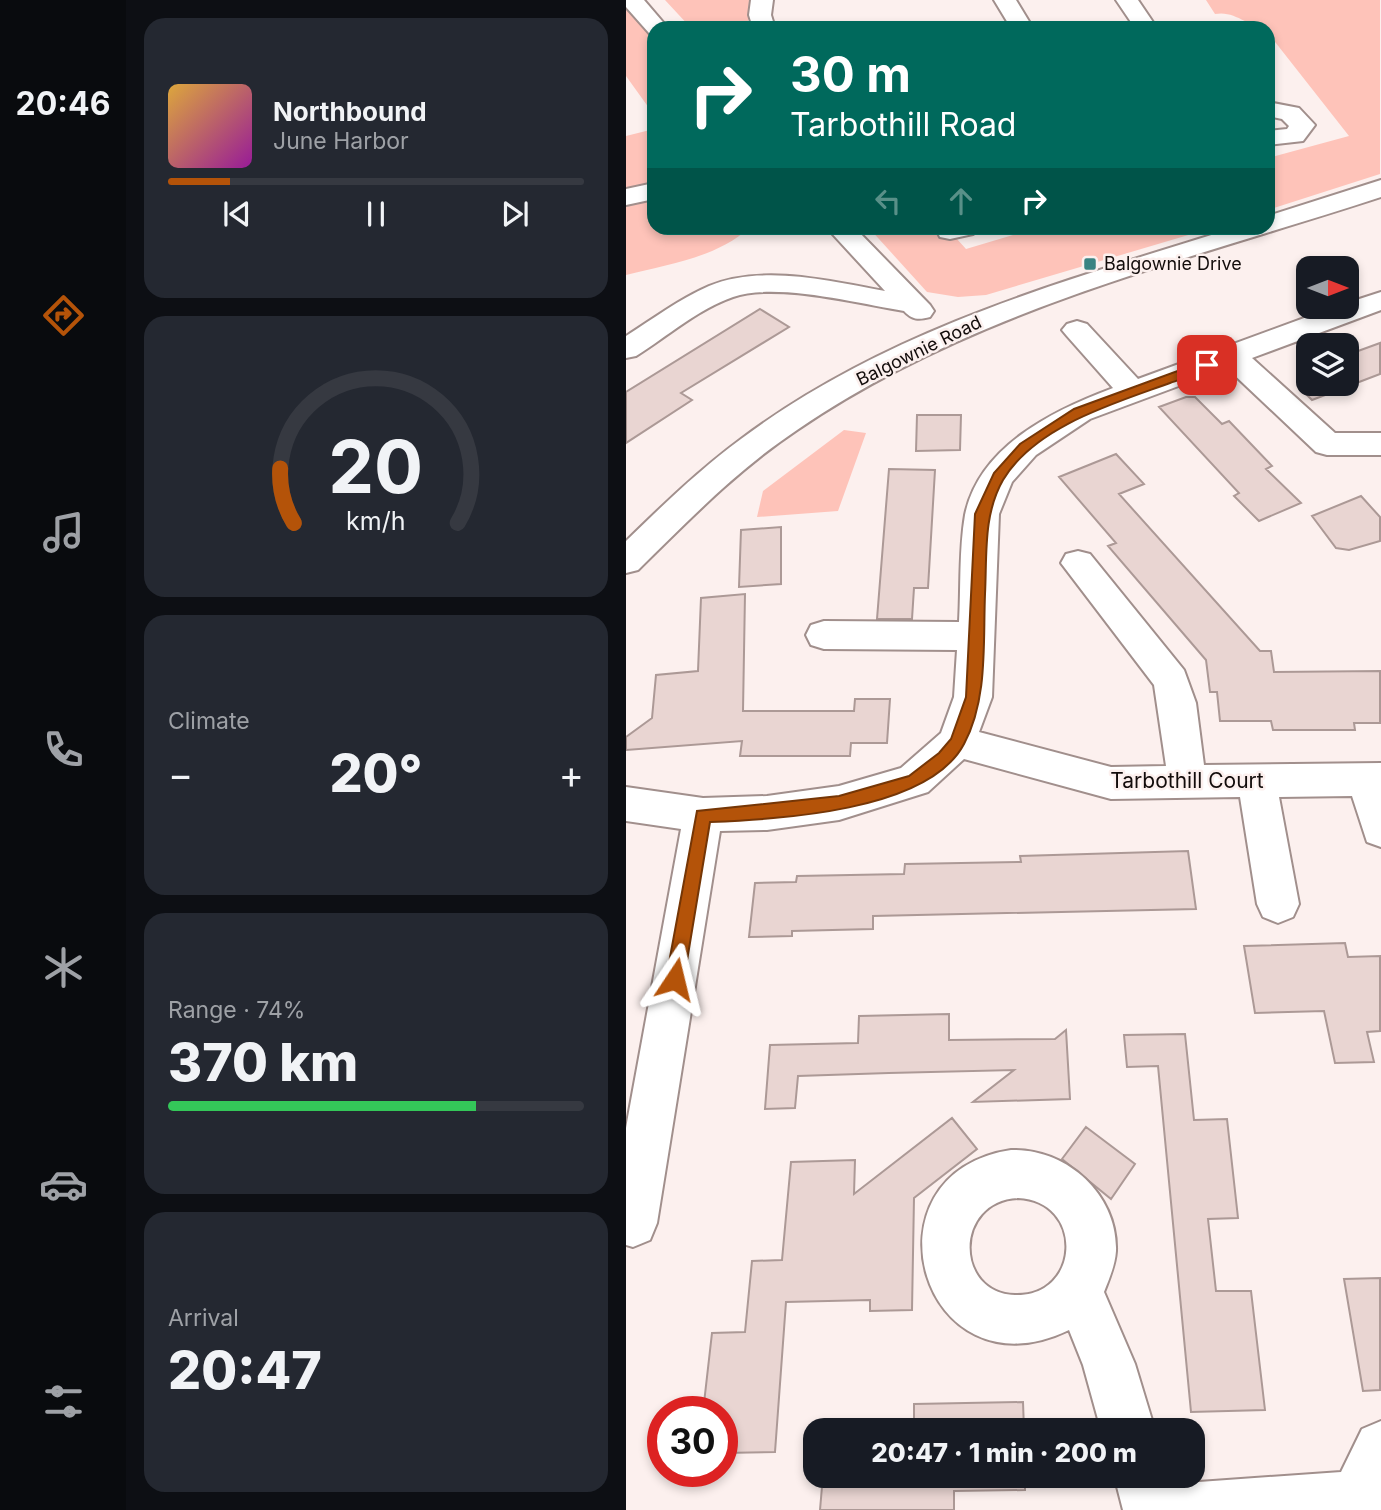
<!DOCTYPE html>
<html lang="en">
<head>
<meta charset="utf-8">
<style>
	:root { --surface:#171b24; --page:#242831; --text:#f1f3f6; --muted:#9ea1a6; --line:#363941; --accent:#b45309 }
	body { margin:0; font-family:Inter,sans-serif; background:var(--page); color:var(--text); height:100vh; display:flex; flex-direction:column; font-size:26px; white-space:nowrap }
	* { box-sizing:border-box; margin:0 }
	p { font-size:23px; color:var(--muted) }
	.icon { flex:none; width:38px; height:38px; fill:none; stroke:currentColor; stroke-width:2; stroke-linecap:round; stroke-linejoin:round }
	.map { position:relative; flex:1; overflow:hidden }
	.panel { display:flex; flex-direction:column; gap:18px; padding:18px; background:#0d0f14; width:500px }
	.panel>* { flex:none }
	.banner { position:absolute; left:21px; top:21px; width:628px; height:214px; border-radius:21px; box-shadow:0 4px 10px #0003; background:#00695c; color:#fff; overflow:hidden }
	.needle { width:46px; rotate:90deg }
	.buttons { position:absolute; left:670px; top:256px; display:grid; gap:14px }
	.buttons a { display:grid; place-items:center; width:63px; height:63px; border-radius:14px; background:var(--surface); box-shadow:0 4px 10px #0003; font-size:35px }
	.speed { position:absolute; left:21px; top:1396px; display:flex; gap:14px; font-size:35px; font-weight:700; text-align:center }
	.speed>* { display:grid; place-content:center; width:91px; height:91px; border-radius:50%; background:var(--surface); box-shadow:0 4px 10px #0003; line-height:1 }
	.speed .limit { border:10px solid #d22; background:#fff; color:#111 }
	.pin { position:absolute; display:grid; place-items:center; width:60px; height:60px; color:#fff; margin:-30px; border-radius:14px; box-shadow:0 4px 10px #0006 }
	.me { position:absolute; width:77px; margin:-38px; rotate:10deg; stroke-linejoin:round; filter:drop-shadow(0 0 5px #0008) }
	.turn { display:flex; align-items:center; gap:24px; height:147px; padding:0 28px; font-size:32px }
	.turn .icon { width:91px; height:91px; stroke-width:2.5 }
	.turn b { display:block; font-size:49px; line-height:60px }
	.lanes { display:flex; align-items:center; height:66px; padding:0 28px; background:#0003; justify-content:center; gap:35px; direction:ltr }
	.lanes .off { opacity:.35 }
	.big { font-size:52px; font-weight:800; line-height:1.1 }
	.panel .tile { flex:1; display:flex; flex-direction:column; justify-content:center; gap:10px; min-width:0; padding:0 24px; border-radius:21px; background:var(--page) }
	.panel .dial { align-items:center; gap:0 }
	.dial svg { height:182px; overflow:visible; fill:none; stroke:var(--line); stroke-width:7; stroke-linecap:round; text-anchor:middle }
	.dial text { fill:var(--text); stroke:none }
	.song { display:flex; align-items:center; gap:21px }
	.cover { width:84px; height:84px; border-radius:10px; background:linear-gradient(135deg,hsl(40 70% 55%),hsl(300 70% 35%)) }
	.played { height:7px; border-radius:4px; background:linear-gradient(90deg,var(--accent) 15%,var(--line) 15%) }
	.keys { display:flex; justify-content:space-around; direction:ltr }
	.heat { display:flex; justify-content:space-between; align-items:center; font-size:38px; direction:ltr }
	.charge { height:10px; border-radius:5px; background:linear-gradient(90deg,#34c759 74%,var(--line) 0) }
	.trip { position:absolute; left:177px; top:1418px; width:402px; height:70px; border-radius:21px; background:var(--surface); box-shadow:0 4px 10px #0003; font-weight:800; line-height:70px; text-align:center }
	main { display:flex; flex:1; min-height:0 }
	.menu { display:flex; flex-direction:column; width:126px; justify-content:space-around; align-items:center; background:#090b0e; color:var(--muted) }
	.menu .icon { width:49px; height:49px }
	.menu .selected { color:var(--accent) }
	.menu b { font-size:32px; color:var(--text) }
	.map>svg:first-child { display:block }
</style>
</head>
<body>
<main>
<nav class="menu">
<b>20:46</b>
<svg class="icon selected" aria-label="directions" viewBox="0 0 24 24"><path d="M12 3l9 9-9 9-9-9zM9 14v-3h6M13 9l2 2-2 2"/></svg>
<svg class="icon" aria-label="music" viewBox="0 0 24 24"><path d="M9 18V5l10-2v13"/><circle cx="6" cy="18" r="3"/><circle cx="16" cy="16" r="3"/></svg>
<svg class="icon" aria-label="phone" viewBox="0 0 24 24"><path d="M5 4h4l2 5-3 2q2 4 5 5l2-3 5 2v4C11 20 4 13 5 4z"/></svg>
<svg class="icon" aria-label="climate" viewBox="0 0 24 24"><path d="M12 3v18M4 7l16 10M4 17L20 7"/></svg>
<svg class="icon" aria-label="car" viewBox="0 0 24 24"><path d="M5 17H2v-5l4-1 3-4h7l3 4 3 1v5h-3M9 17h6M6 11h13"/><circle cx="7" cy="17" r="2"/><circle cx="17" cy="17" r="2"/></svg>
<svg class="icon" aria-label="filters" viewBox="0 0 24 24"><path d="M4 7h16M4 17h16"/><circle cx="9" cy="7" r="2"/><circle cx="15" cy="17" r="2"/></svg>
</nav>
<section class="panel">
<div class="tile">
<div class="song"><i class="cover"></i><div><b>Northbound</b><p>June Harbor</p></div></div>
<div class="played"></div>
<div class="keys"><svg class="icon" aria-label="previous" viewBox="0 0 24 24"><path d="M18 5L8 12l10 7zM5 5v14"/></svg><svg class="icon" aria-label="pause" viewBox="0 0 24 24"><path d="M8 5v14M16 5v14"/></svg><svg class="icon" aria-label="next" viewBox="0 0 24 24"><path d="M6 5l10 7-10 7zM19 5v14"/></svg></div>
</div>
<div class="tile dial"><svg viewBox="0 0 100 80">
<path d="M14 69A42 42 0 1 1 86 69"/>
<path d="M14 69A42 42 0 0 1 8 45" stroke="#b45309"/>
<text x="50" y="56" font-size="32" font-weight="700">20</text>
<text x="50" y="72" font-size="11">km/h</text>
</svg></div>
<div class="tile"><p>Climate</p>
<div class="heat"><a>−</a><b class="big">20°</b><a>+</a></div>
</div>
<div class="tile"><p>Range · 74%</p><b class="big">370 km</b><div class="charge"></div></div>
<div class="tile"><p>Arrival</p><b class="big">20:47</b></div>
</section>
<div class="map">
<svg width="755" height="1510" viewBox="0 0 755 1510">
	<rect width="100%" height="100%" fill="#fcf0ee"/>
	<!-- green -->
	<path fill="#fec3b9" d="M39,0H123L122,28H65Z
		M580,0H754V174L642,210V158L723,136L642,33V28C622,28 610,10 589,14Z
		M0,6L28,39V115L0,76Z
		M28,129V228H123C92,257 40,265 0,275V136Z
		M243,228H321L340,249L411,228H586L360,295L332,297L301,292Z
		M218,430L240,433L212,511L131,517L137,491Z"/>
	<!-- building -->
	<path fill="#e9d5d2" stroke="#ac9996" stroke-width="2" d="M134,309L163,327L55,393L66,400L0,443V392Z
		M754,343V374L686,400L674,388V372L682,369V383H721V355Z
		M560,397H569L596,424L603,421L646,466L640,469L675,503L633,521L608,496L613,493L533,407Z
		M291,415H335L334,450L290,451Z
		M490,454L518,484L493,494L634,651H645L648,672L754,671V723H728L729,730H647L645,721H594L591,692H584L580,660L482,546L490,543L433,477Z
		M263,469L309,470L302,588H288L286,619H251Z
		M735,496L754,517V541L723,550L710,548L686,516Z
		M155,527V584L113,587L115,530Z
		M119,594L117,711H228L229,699H264L261,743H225L224,756H114L116,741L0,750V737L26,718L30,675L72,671L75,598Z
		M562,851L570,909L247,916V929L166,931V936L123,937L129,883L170,882L171,876L278,874L279,864L395,862L394,856Z
		M719,943L722,957L754,956V1031L741,1032L748,1062L709,1063L698,1011L629,1013L618,946Z
		M323,1014V1040L429,1039L440,1030L444,1099L347,1102L388,1070L263,1073L172,1076L169,1108L139,1109L144,1045L232,1043L233,1016Z
		M559,1034L568,1120L601,1119L612,1218L582,1219L590,1291H625L639,1410L565,1412L532,1066L501,1067L498,1035Z
		M326,1118L351,1149L288,1198L286,1310L244,1311V1300L160,1302L149,1452L96,1453V1412H77L86,1333L119,1332L126,1261L156,1260L165,1162L229,1160L228,1194Z
		M460,1127L509,1164L485,1199L436,1159Z
		M754,1278V1390L737,1391L718,1279Z
		M397,1402L398,1430H288V1404Z
		M197,1475H399V1490L328,1491V1510H194Z"/>
	<g fill="none" stroke-linecap="round" stroke-linejoin="round">
		<!-- minor casing -->
		<g stroke="#a18f8c" stroke-width="4">
			<path id="minor" d="M0,0H18L42,28H28V34L23,33L0,7Z
				M125,0H147L145,15L149,28H127L123,15Z
				M368,0H390L407,28H385Z
				M490,0H512L531,28H509Z
				M642,102L673,108L689,125L677,141L642,145V131L661,129L663,126L656,119L642,116Z
				M755,180V197C556,262 346,310 171,430C111,470 63,520 12,570L0,573V541C37,505 73,470 115,439C262,329 435,282 608,228H642V216Z
				M28,183V199L0,205V189Z
				M201,228H229L304,305L308,311L304,317C293,320 286,320 278,311C233,304 150,282 107,297C72,309 42,336 10,356L0,358V336C27,319 53,299 83,286C137,264 204,281 259,291Z
				M313,228H350L347,234L324,239L314,237L311,231Z
				M755,292V310L626,358L709,433H755V455H701L690,452L601,368L464,419L410,455L386,482L373,514L366,697L353,732L485,767L540,766L528,685L435,563L440,554L452,551L464,554L558,670L570,703L578,765L755,763V847L741,842L726,796L653,797L673,904L667,917L652,923L637,917L631,904L614,797L485,799L338,759L302,792L213,820L141,830L94,831L31,1223L24,1240L7,1247L0,1245V1128L55,829L0,821V787L77,798L141,796L213,786L275,768L315,733L328,697L331,650L198,649L185,645L180,635L185,625L198,621L333,622C335,588 333,549 339,515C353,446 428,410 487,388L441,336L436,330L441,324L451,321L461,324L512,379L711,306H721V303Z
				M385,1150C440,1148 492,1194 490,1251C489,1266 483,1279 478,1292L509,1364L529,1430H475L457,1365L443,1330C295,1401 231,1173 385,1150ZM392,1198C459,1201 455,1297 389,1295C328,1293 328,1201 392,1198Z
				M755,1421V1510H497L488,1475H542L545,1484L715,1472L736,1429Z"/>
		</g>
		<!-- minor -->
		<use href="#minor" fill="#fff" fill-rule="evenodd"/>
	</g>
	<!-- route -->
	<path fill="#b45309" stroke="#753606" stroke-width="2" d="M576,362L587,365C577,374 557,378 544,383C489,403 409,426 377,480C357,515 361,555 359,594C357,643 362,699 338,744C302,812 152,819 84,822L58,979L55,984H42L40,979L71,811L213,796L283,776L313,753L325,739L340,697L349,514L368,473L394,444L448,409Z"/>
	<!-- markers -->
	<rect fill="#3a8382" stroke="#fcf0ee" stroke-width="2.5" x="457" y="257" width="14" height="14" rx="3.5"/>
	<g text-anchor="middle" stroke-width="5" stroke-linejoin="round" paint-order="stroke">
		<!-- far-poi labels -->
		<g font-size="18" fill="#120c0b" stroke="#fcf0ee" text-anchor="start">
			<text x="478" y="270">Balgownie Drive</text>
		</g>
		<!-- far-street labels -->
		<g font-size="18" fill="#120c0b" stroke="#fcf0ee">
			<text transform="translate(293 351) rotate(-26)" y="6">Balgownie Road</text>
		</g>
		<!-- street labels -->
		<g font-size="21" fill="#120c0b" stroke="#fcf0ee">
			<text x="561" y="788">Tarbothill Court</text>
		</g>
	</g>
</svg>
<div class="buttons">
<a><svg class="needle" viewBox="-14 -14 28 28"><path d="M0-13l5 13h-10z" fill="#e53935"/><path d="M0 13l5-13h-10z" fill="#9ea1a6"/></svg></a>
<a><svg class="icon" aria-label="layers" viewBox="0 0 24 24"><path d="M12 4l9 5-9 5-9-5zM3 14l9 5 9-5"/></svg></a>
</div>
<div class="speed"><div class="limit">30</div></div>
<div class="pin" style="left:581px;top:365px;background:#d93025"><svg class="icon" aria-label="arrive" viewBox="0 0 24 24"><path d="M6 21V4h12l-3 4 3 4H6"/></svg></div>
<svg class="me" style="left:49px;top:979px" viewBox="-20 -20 40 40"><path d="M0-17L14 15 0 8-14 15z" fill="#b45309" stroke="#fff" stroke-width="4"/></svg>
<div class="trip">20:47 · 1 min · 200 m</div>
<div class="banner">
<div class="turn"><svg class="icon" aria-label="right" viewBox="0 0 24 24"><path d="M7 20v-9h11M14 6l5 5-5 5"/></svg><div><b>30 m</b>Tarbothill Road</div></div>
<div class="lanes"><svg class="icon off" aria-label="left" viewBox="0 0 24 24"><path d="M17 20v-9H6M10 6l-5 5 5 5"/></svg><svg class="icon off" aria-label="ahead" viewBox="0 0 24 24"><path d="M12 20V5M6 11l6-6 6 6"/></svg><svg class="icon" aria-label="right" viewBox="0 0 24 24"><path d="M7 20v-9h11M14 6l5 5-5 5"/></svg></div>
</div>
</div>
</main>
</body>
</html>
